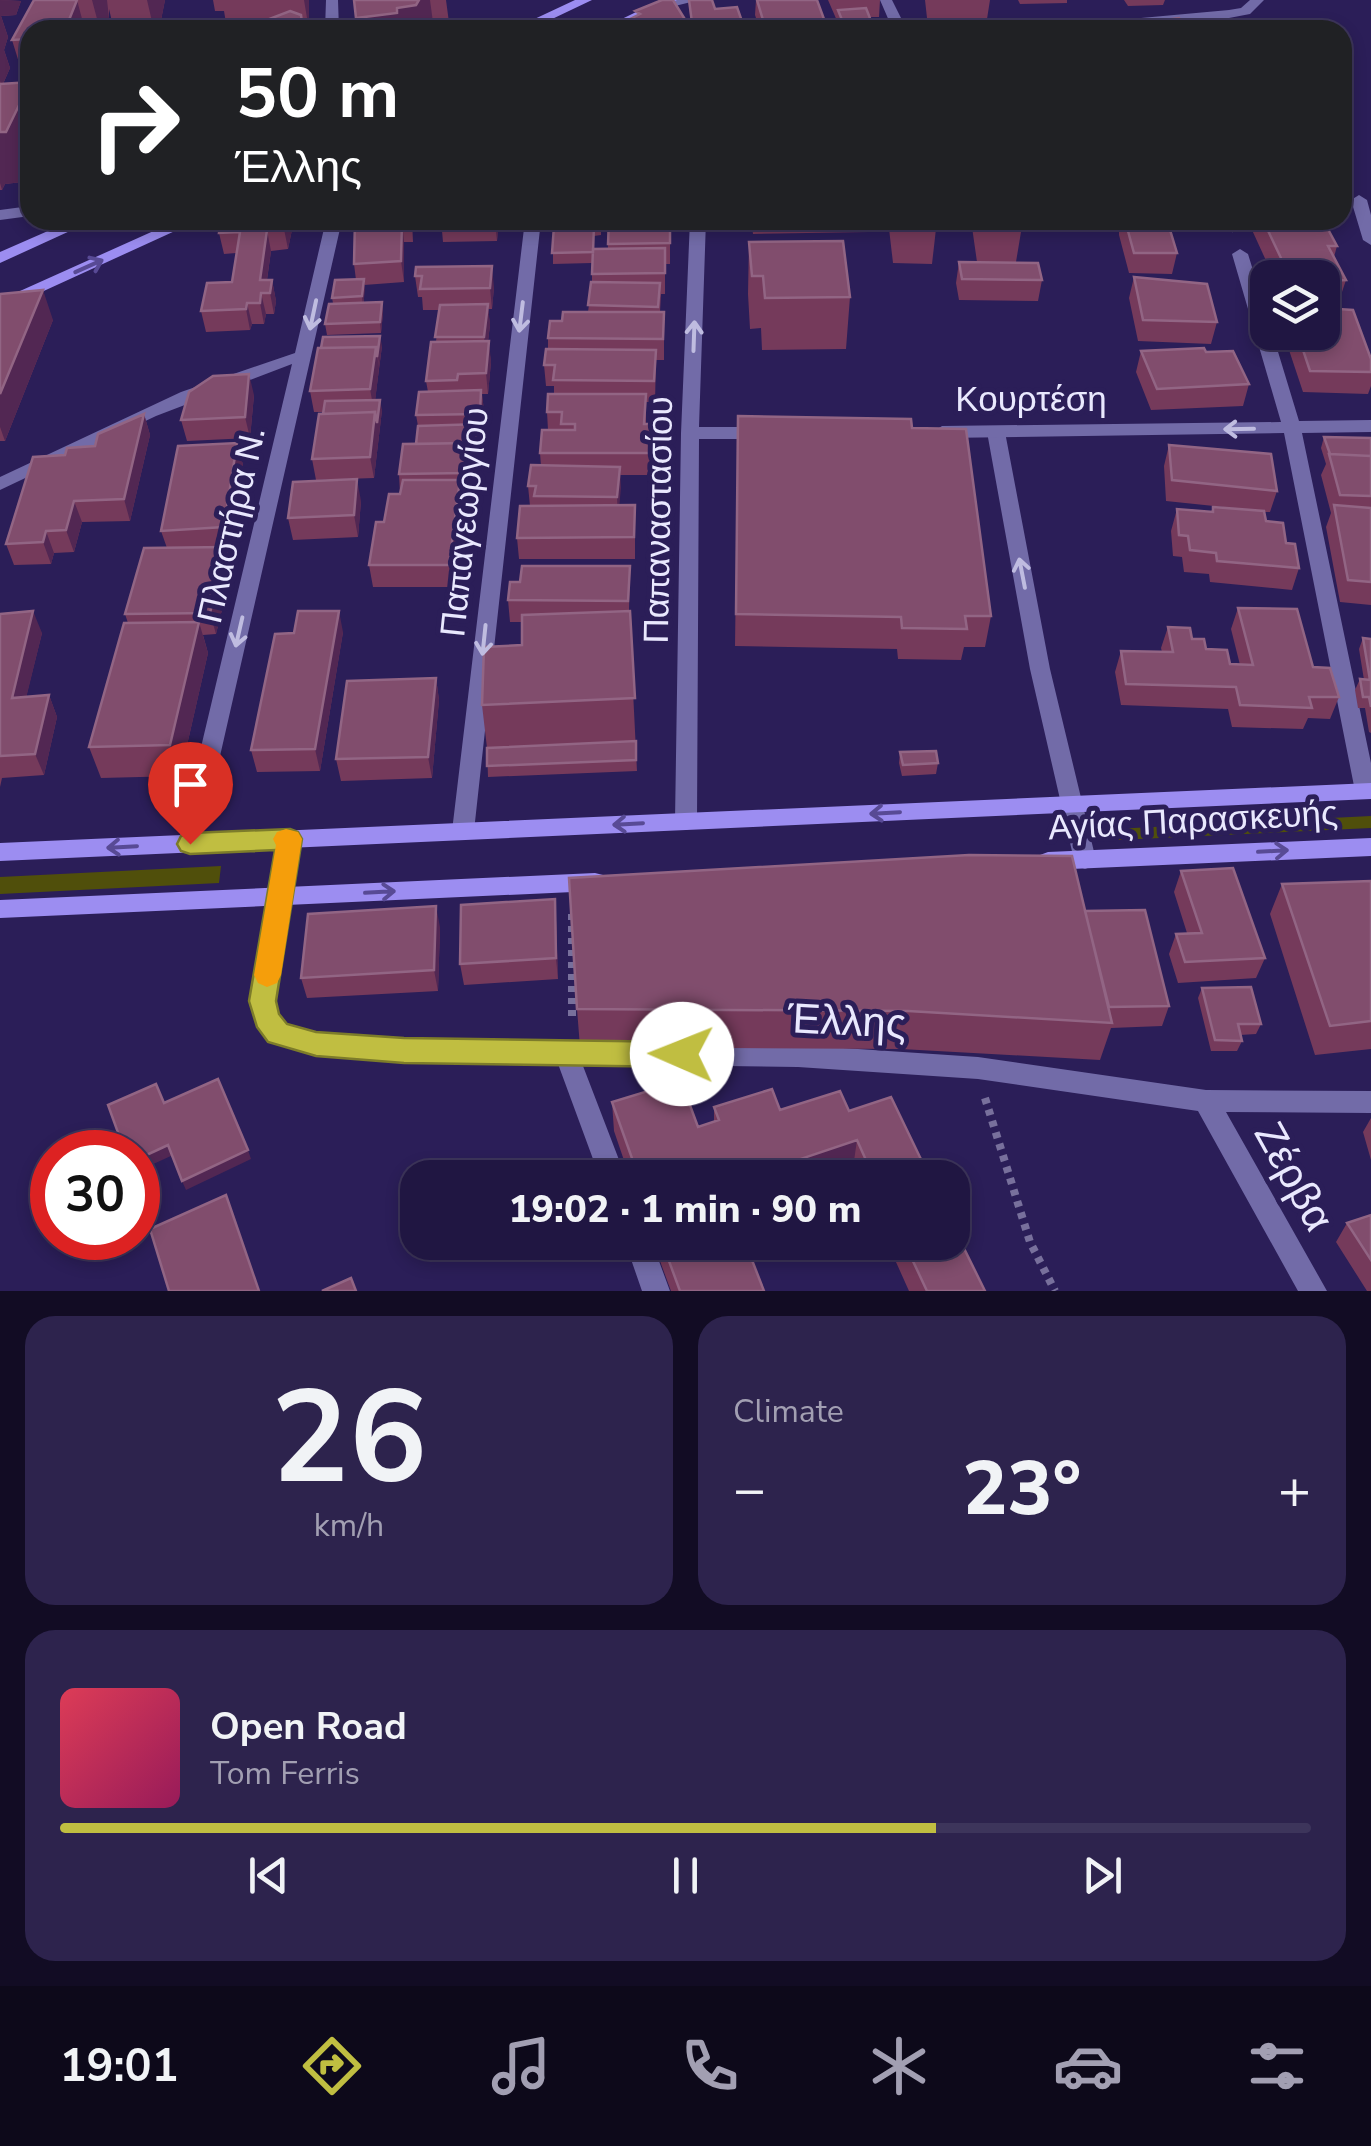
<!DOCTYPE html>
<html lang="en">
<head>
<meta charset="utf-8">
<style>
	:root { --surface:#201642; --page:#2d234d; --text:#f1f3f6; --muted:#a29fb2; --line:#3d355b; --accent:#c0be41 }
	body { margin:0; font-family:"Nunito Sans",sans-serif; background:var(--page); color:var(--text); height:100vh; display:flex; flex-direction:column; font-size:38px; white-space:nowrap }
	* { box-sizing:border-box; margin:0 }
	p { font-size:32px; color:var(--muted) }
	.icon { flex:none; width:55px; height:55px; fill:none; stroke:currentColor; stroke-width:2; stroke-linecap:round; stroke-linejoin:round }
	.map { position:relative; height:1291px; overflow:hidden }
	.drawer { display:flex; flex-direction:column; gap:25px; padding:25px; background:#120c24; flex:1 }
	.drawer>* { flex:none }
	.banner { position:absolute; left:20px; top:20px; width:1332px; height:210px; border-radius:30px; box-shadow:0 5px 15px #0003,0 0 0 2px var(--line); background:#202124; color:#fff; overflow:hidden }
	.tools { position:absolute; left:1250px; top:260px; display:grid; gap:20px }
	.tools a { display:grid; place-items:center; width:90px; height:90px; border-radius:20px; background:var(--surface); box-shadow:0 5px 15px #0003,0 0 0 2px var(--line); font-size:50px }
	.speed { position:absolute; left:30px; top:1130px; display:flex; gap:20px; font-size:50px; font-weight:700; text-align:center }
	.speed>* { display:grid; place-content:center; width:130px; height:130px; border-radius:50%; background:var(--surface); box-shadow:0 5px 15px #0003,0 0 0 2px var(--line); line-height:1 }
	.speed .limit { border:15px solid #d22; background:#fff; color:#111 }
	.pin { position:absolute; display:grid; place-items:center; width:85px; height:85px; color:#fff; margin:-102px -42px; border-radius:50% 50% 50% 0; rotate:-45deg; box-shadow:0 0 10px #0007 }
	.pin .icon { rotate:45deg }
	.me { position:absolute; width:110px; margin:-55px; rotate:271deg; stroke-linejoin:round; filter:drop-shadow(0 0 8px #0008) }
	.turn { display:flex; align-items:center; gap:35px; height:210px; padding:0 50px; font-size:45px }
	.turn .icon { width:130px; height:130px; stroke-width:2.5 }
	.turn b { display:block; font-size:70px; line-height:85px }
	.big { font-size:75px; font-weight:800; line-height:1.1 }
	.drawer .tile { flex:1; display:flex; flex-direction:column; justify-content:center; gap:15px; min-width:0; padding:0 35px; border-radius:30px; background:var(--page) }
	.drawer .dial { align-items:center; gap:0 }
	.dial b { font-size:130px; line-height:1 }
	.song { display:flex; align-items:center; gap:30px }
	.cover { width:120px; height:120px; border-radius:15px; background:linear-gradient(135deg,hsl(350 70% 55%),hsl(330 70% 35%)) }
	.played { height:10px; border-radius:5px; background:linear-gradient(90deg,var(--accent) 70%,var(--line) 70%) }
	.keys { display:flex; justify-content:space-around; direction:ltr }
	.heat { display:flex; justify-content:space-between; align-items:center; font-size:55px; direction:ltr }
	.drawer .tiles { flex:1; display:grid; gap:25px; grid-template-columns:1fr 1fr }
	.tile:last-child { grid-column:span 2 }
	.trip { position:absolute; left:400px; top:1160px; width:570px; height:100px; border-radius:30px; background:var(--surface); box-shadow:0 5px 15px #0003,0 0 0 2px var(--line); font-weight:800; line-height:100px; text-align:center }
	.menu { display:flex; height:160px; justify-content:space-around; align-items:center; background:#0d091a; color:var(--muted) }
	.menu .icon { width:70px; height:70px }
	.menu .selected { color:var(--accent) }
	.menu b { font-size:45px; color:var(--text) }
	.map>svg:first-child { display:block }
</style>
</head>
<body>
<div class="map">
<svg width="1371" height="1291" viewBox="0 0 1371 1291">
	<rect width="100%" height="100%" fill="#2b1e58"/>
	<!-- green -->
	<path fill="#504f0b" d="M1371,816V828L1096,841L1094,830Z
		M221,866L219,883L0,894V877Z"/>
	<g fill="none" stroke-linecap="round" stroke-linejoin="round">
		<!-- path-far1 -->
		<path stroke="#78709c" stroke-width="5" stroke-dasharray="4 4" stroke-linecap="butt" d="M1232,220L1235,234"/>
		<!-- path -->
		<path stroke="#78709c" stroke-width="8" stroke-dasharray="6 6" stroke-linecap="butt" d="M572,914V1022
			M985,1098L1030,1242L1055,1291"/>
		<!-- lane -->
		<path fill="#726ba8" fill-rule="evenodd" d="M996,426L1005,432L1050,669L1096,860L1093,866L1085,869L1077,866L1074,860L1030,669L987,432Z
			M566,1042L575,1045L578,1053L626,1178H600L554,1053L557,1045Z
			M625,1242H652L670,1291H642Z"/>
		<!-- street -->
		<path fill="#726ba8" fill-rule="evenodd" d="M326,0H338L339,30H325Z
			M671,0H699L659,10L653,6Z
			M880,0H892L907,30H893Z
			M1250,0H1264L1250,14L1229,18L1097,30L1090,26L1097,22L1229,10L1241,8Z
			M1359,195L1367,200L1371,215V245L1363,240L1351,200Z
			M30,206V216L0,220V210Z
			M326,220H342L200,844L197,850L189,853L181,850L178,844L292,364L156,416L0,490V477L181,392L295,353Z
			M525,220H541L474,831L471,837L463,840L455,837L452,831Z
			M690,220H706L699,427H763L772,433L763,439H699L697,821L694,827L686,830L678,827L675,821L681,433Z
			M1240,249L1248,254L1268,319V332H1272L1299,421L1371,420V432L1302,433L1371,763V798L1358,797L1355,791L1284,433L942,438L933,432L942,426L1281,422L1232,254Z
			M290,830L298,833L301,839L274,1001L277,1014L286,1025L316,1033L404,1040L798,1045L978,1057L1206,1090L1371,1091V1113L1226,1112L1327,1291H1298L1198,1111L978,1079L798,1067L404,1062L316,1055L269,1041L257,1026L250,1001L279,839L282,833Z"/>
		<!-- secondary -->
		<path fill="#9c8df1" fill-rule="evenodd" d="M575,0H592L529,30H511Z
			M661,0H677L617,30H599Z
			M73,220H94L0,263V252Z
			M178,220H199L0,311V300Z
			M1371,783V799L0,861V843Z
			M1371,838V856L1048,870L1040,867L1037,861L1040,855L1048,852Z
			M595,873L603,875L606,882L603,889L595,891L0,918V900Z"/>
	</g>
	<!-- wall -->
	<path fill="#753a5b" d="M0,0L21,1L16,15L1,16L8,37L4,50L10,68L3,84L25,82L12,40L34,0H165L159,30H114L109,9V18L101,19L100,30H30V165L22,182L5,184L2,190H0Z
		M213,0H309V30H215L227,29L224,11H215Z
		M354,0H446L450,30H357Z
		M689,0L715,9L745,30H691Z
		M756,0H817L828,30H760L755,15Z
		M828,0H880L879,17H870L873,26V30H841Z
		M925,0H990L987,19L927,18Z
		M1018,0H1067V3L1020,4Z
		M1124,0H1165L1163,5L1128,6Z
		M221,220H294L288,249L271,251L267,280H272L276,301L274,314H266L264,324H252L250,330L206,332L201,311L232,282L236,253L224,254L219,233Z
		M355,220H412L413,242H404V282L364,285V302H382L383,313L381,333L327,335L325,324L333,303L332,298L356,280L354,264Z
		M441,220H499L497,241L443,242Z
		M553,220H601V235L594,236V249H608L607,220H673V229H670V264H665V294H661L660,312H664V360H656L655,402H646V424H653L652,475H620L619,505H635V559H519L517,538L530,506L528,486L541,466L540,453L548,430L547,412L554,394V386H546L544,365L548,349V338L562,321L588,312L592,282V263L553,264Z
		M751,220H870L869,232L753,234Z
		M888,220H937L932,264L893,263Z
		M971,220H1023L1016,262L1042,280L1038,301L959,300L956,283L959,262H977Z
		M1109,220H1167L1177,253L1172,274L1129,273L1119,235V231L1111,230Z
		M1255,220H1323L1337,246L1334,257L1346,280L1339,301H1322V278H1274L1252,230Z
		M749,242L850,297L846,349L762,350L761,328L750,329L748,294Z
		M416,267L494,287L492,309H488L490,325L488,341L491,362L488,394H482L484,411L481,456L469,457L470,464L468,495H462L463,502L452,587H373L369,565L384,522L400,494L399,474L416,444L418,426L416,415L428,392L426,381L436,342L439,310H423L422,297H418L415,276Z
		M1134,277L1217,322L1211,344L1138,341L1129,298Z
		M0,294L53,320L5,441H0Z
		M1283,332H1322L1371,359V386L1368,394L1303,392Z
		M382,346L375,400L382,410L374,478L316,480L312,459L323,412H314L310,391Z
		M1141,351L1206,352L1249,384L1243,406L1151,410L1136,372Z
		M254,395L250,438L187,441L181,420Z
		M144,414L150,435L130,521L82,522L74,552L54,553L51,564L14,565L6,544L65,455L95,446Z
		M738,416L912,428L991,616L985,647H964L961,660L898,659L897,649L735,646Z
		M1324,437L1371,438V605L1340,602L1326,527L1331,513L1321,475L1326,464L1321,448Z
		M237,443L243,465L229,549H227L232,569L216,634L203,635L208,653L180,776L101,778L89,747L128,623L125,614L167,548L161,531Z
		M1169,445L1277,491L1270,512H1264L1266,521L1286,543L1299,568L1292,590L1210,582L1209,574L1184,572L1182,557L1173,556L1171,531L1177,509L1211,512L1213,507L1233,508L1166,501L1164,466Z
		M361,501L358,537L293,540L288,518Z
		M630,566L629,611L637,771L488,777L487,748L482,705L522,645V622H510L508,600L520,582Z
		M1238,608L1313,667L1339,697L1330,719L1308,718L1303,729L1232,727L1228,709L1121,705L1115,672L1121,651L1162,652L1161,648L1168,627L1192,639L1230,664L1240,665L1231,629Z
		M0,614L42,633L26,697L49,695L57,717L44,775L2,778L0,787Z
		M343,632L320,771L257,772L251,750L294,633Z
		M1363,638L1371,639V733L1369,732L1365,708H1358L1355,690L1360,679L1364,680L1359,649Z
		M436,678L439,700L432,778L341,781L336,759Z
		M900,752L938,763L936,774L902,776L899,763Z
		M1181,871L1265,958L1256,978L1178,983L1169,954L1176,934L1187,933L1174,892Z
		M1371,881V1049L1315,1055L1270,914L1282,884Z
		M1085,911L1169,1006L1162,1026L1111,1028L1100,1060L901,1049L580,1047L577,1009Z
		M556,920L558,979L464,985L460,964Z
		M440,927L438,991L307,998L301,978Z
		M1202,988L1261,1024L1256,1034L1240,1035L1242,1041L1237,1051H1211L1198,998Z
		M612,1102L698,1127L714,1122V1107L849,1111L930,1178H857L853,1168L825,1178H630L614,1131Z
		M1371,1118V1160L1363,1132Z
		M1371,1215V1291H1367L1336,1242L1347,1223Z
		M653,1242H745L764,1291H671Z
		M887,1242H952L985,1291H909Z"/>
	<!-- shaded-wall -->
	<path fill="#522753" d="M0,0L21,1L16,15L1,16L8,37L4,50L10,68L2,86L0,81Z
		M77,0L85,30H65Z
		M92,0H107L109,18L101,19L100,30Z
		M147,0H165L159,30H154Z
		M304,0H309V30Z
		M355,0H430L434,30H357Z
		M25,93L30,110V165L22,182L5,184L2,190L0,183V132Z
		M286,220H294L288,249L284,229Z
		M495,220H499L497,241Z
		M402,222L404,242V282L401,261Z
		M267,230L271,251L265,293L260,280Z
		M492,266L494,287L492,309L490,288Z
		M364,279L365,290L363,307L362,296Z
		M272,280L276,301L274,314L270,293Z
		M43,290L53,320L5,441L0,427V394Z
		M261,293L266,314L264,324L260,303Z
		M382,302L383,313L381,333L380,322Z
		M247,303L252,324L250,330L246,309Z
		M488,304L490,325L486,358L484,337Z
		M380,336L382,346L379,368L378,357Z
		M489,341L491,362L488,394L486,373Z
		M376,347L379,368L374,411L370,389Z
		M249,374L254,395L250,438L245,417Z
		M481,390L484,411L481,456L479,445Z
		M380,400L382,410L374,478L370,457L375,412Z
		M144,414L150,435L130,521L124,499Z
		M237,443L243,465L229,549L224,527Z
		M468,443L470,464L468,495L465,473Z
		M620,467L621,488L618,519L617,497Z
		M357,479L361,501L358,537L354,515Z
		M460,480L463,502L452,587L449,565Z
		M74,501L82,522L74,552L66,530Z
		M46,531L54,553L51,564L43,542Z
		M226,547L232,569L216,634L210,613Z
		M33,611L42,633L21,719L12,698Z
		M339,611L343,632L320,771L315,749Z
		M199,622L208,653L180,776L170,745Z
		M436,678L439,700L432,778L428,757Z
		M49,695L57,717L44,775L35,754Z
		M555,899L556,920L558,979L556,958Z
		M436,906L440,927L438,991L434,970Z
		M857,1140L853,1168L825,1178H744Z
		M168,1145L173,1155L138,1171V1159Z
		M248,1150L251,1159L186,1190L182,1181Z"/>
	<!-- building -->
	<path fill="#814d6d" stroke="#926584" stroke-width="2.5" d="M34,0H77L65,30H30V39L12,40Z
		M354,0H419L416,5L397,8V13L356,18Z
		M662,0H673L686,21L680,30H600L618,25L640,14L635,11Z
		M689,0H712L715,9L737,7L745,30H693Z
		M757,0H817L828,30H766Z
		M866,8L873,26L865,27L866,30H846L838,10Z
		M290,11L301,15L303,30H241Z
		M1179,18L1186,30H1153L1149,22Z
		M248,27L241,30H215Z
		M30,82V93H25L6,132H0V84Z
		M221,220H286L284,229L267,230L260,280H272L270,293H261L260,303H247L246,309L201,311L207,283L232,282L240,232L219,233Z
		M355,220H410L402,222L401,261L354,264Z
		M609,220H670V243L608,244Z
		M1125,220H1167L1177,253H1134Z
		M1263,220H1323L1337,246H1328L1346,280L1322,281V278H1320L1319,275H1289Z
		M594,225L593,252L552,253L554,226Z
		M843,241L850,297L765,298L763,276H752L749,242Z
		M665,248V273L592,274L593,249Z
		M959,262L1038,263L1042,280L962,279Z
		M492,266L490,288L420,289L422,276H415L416,267Z
		M1134,277L1207,284L1217,322L1143,320Z
		M364,279L362,296L332,298L335,280Z
		M591,282L660,283L658,307L588,305Z
		M43,290L0,394V294Z
		M382,302L380,322L325,324L329,304Z
		M488,304L484,337H435L440,305Z
		M1322,308L1353,310L1371,359V372L1310,371L1297,332H1322Z
		M563,312H664L663,339L548,338L550,321H562Z
		M380,336L377,357L376,347L321,348L323,337Z
		M489,341L486,373L458,374L457,380L426,381L431,342Z
		M376,347L370,389L310,391L318,348Z
		M1204,348L1206,352L1233,351L1249,384L1157,389L1141,351Z
		M546,349L656,350L654,381L553,380L555,365H544Z
		M249,374L245,417L181,420L189,392L213,376Z
		M481,390L480,414L416,415L419,392Z
		M548,394H646L644,424H653L652,453H540L542,430H575V424H561L562,412H547Z
		M380,400L377,423L375,412L323,414L325,401Z
		M375,412L370,457L312,459L319,414Z
		M144,414L124,499L74,501L66,530L46,531L43,542L6,544L33,457L65,455L67,448L95,446L98,434Z
		M738,416L911,419L912,428L966,429L991,616H965L967,629L902,628L901,617L736,614Z
		M481,424L479,445L468,446V443L416,444L418,426Z
		M1324,437L1371,438V456L1330,454Z
		M237,443L224,527L161,531L178,446Z
		M468,443L465,473L399,474L403,444Z
		M1169,445L1271,454L1277,491L1172,480Z
		M1329,454L1371,456V496L1340,495Z
		M531,465L620,467L617,497L534,496L536,486H528Z
		M357,479L354,515L288,518L293,482Z
		M403,480H460L449,565H369L376,522H384L389,494H400Z
		M635,505L634,537L517,538L520,506Z
		M1334,505L1371,508V582L1348,580Z
		M1213,507L1264,511L1266,521L1283,523L1286,543L1295,544L1299,568L1217,561L1216,553L1190,550L1188,536L1179,535L1177,509L1213,512Z
		M226,547L210,613L125,614L144,548Z
		M522,566H630L628,601L508,600L510,582H520Z
		M1238,608L1297,609L1313,667L1330,668L1339,697H1309L1312,708L1240,705L1236,687L1126,684L1121,651L1173,652L1168,627L1190,628L1192,639H1204L1206,649L1227,650L1230,664L1253,665Z
		M33,611L12,698L49,695L35,754L0,756V614Z
		M298,611H339L315,749L251,750L275,634L294,633Z
		M630,611L635,698L482,705L484,647L522,645V615Z
		M199,622L170,745L89,747L124,623Z
		M1363,638L1371,639V707L1369,697H1363L1360,679L1370,680Z
		M436,678L428,757L336,759L347,681Z
		M636,741V760L487,766V748Z
		M936,751L938,763L903,765L900,752Z
		M969,855L1072,856L1112,1023L908,1011L577,1009L569,878Z
		M1233,868L1265,958L1185,962L1176,934L1202,933L1181,871Z
		M1371,881V1021L1330,1026L1282,884Z
		M555,899L556,958L460,964L461,905Z
		M436,906L434,970L301,978L308,914Z
		M1145,910L1169,1006L1109,1007L1085,911Z
		M1251,987L1261,1024H1238L1242,1041L1215,1040L1202,988Z
		M218,1079L248,1150L182,1181L168,1145L138,1159V1152H125L108,1105L156,1084L164,1103Z
		M681,1081L698,1127L719,1120L714,1107L772,1089L780,1110L840,1091L849,1111L891,1097L930,1178H874L857,1140L744,1178H639L612,1102Z
		M226,1195L259,1291H169L150,1229Z
		M1371,1215V1260L1347,1223Z
		M952,1224L985,1291H927L904,1242H952Z
		M662,1242H745L764,1291H680Z
		M351,1278L356,1291H322Z"/>
	<!-- one-way arrows -->
	<defs><path id="oneway-shaft" d="M-6 0H5M1.5-3L5.5 0L1.5 3" fill="none" stroke-width="1.6" stroke-linecap="round" stroke-linejoin="round" transform="scale(2.5)"/></defs>
	<g stroke="#584a95">
		<use href="#oneway-shaft" transform="translate(89 266) rotate(-24)"/>
		<use href="#oneway-shaft" transform="translate(885 813) rotate(177)"/>
		<use href="#oneway-shaft" transform="translate(628 824) rotate(177)"/>
		<use href="#oneway-shaft" transform="translate(122 847) rotate(177)"/>
		<use href="#oneway-shaft" transform="translate(1273 851) rotate(-3)"/>
		<use href="#oneway-shaft" transform="translate(380 892) rotate(-3)"/>
	</g>
	<g stroke="#bfbce0">
		<use href="#oneway-shaft" transform="translate(313 315) rotate(102)"/>
		<use href="#oneway-shaft" transform="translate(521 317) rotate(97)"/>
		<use href="#oneway-shaft" transform="translate(694 336) rotate(-88)"/>
		<use href="#oneway-shaft" transform="translate(1239 429) rotate(179)"/>
		<use href="#oneway-shaft" transform="translate(1022 573) rotate(-101)"/>
		<use href="#oneway-shaft" transform="translate(239 632) rotate(103)"/>
		<use href="#oneway-shaft" transform="translate(484 640) rotate(96)"/>
	</g>
	<!-- route -->
	<path fill="#c0be41" stroke="#7d7c2a" stroke-width="2.5" d="M290,829L298,832L302,839L276,1001L279,1014L287,1024L316,1032L404,1038L682,1042L691,1046L695,1054L691,1063L682,1067L404,1063L316,1056L268,1042L257,1027L249,1001L275,850L190,854L181,851L177,844L181,836L190,833Z"/>
	<!-- slow -->
	<path fill="#f59e0b" d="M286,829L298,832L302,839L281,975L277,983L267,987L258,983L254,975L276,845L273,839L277,832Z"/>
	<g text-anchor="middle" stroke-width="10" stroke-linejoin="round" paint-order="stroke">
		<!-- street labels -->
		<g font-size="35" fill="#e9e8fe" stroke="#2b1e58">
			<text x="1031" y="411">Κουρτέση</text>
			<text transform="translate(658 520) rotate(-89)" y="12">Παπαναστασίου</text>
			<text transform="translate(464 522) rotate(-84)" y="12">Παπαγεωργίου</text>
			<text transform="translate(231 525) rotate(-77)" y="12">Πλαστήρα Ν.</text>
			<text transform="translate(1193 820) rotate(-3)" y="12">Αγίας Παρασκευής</text>
		</g>
		<!-- near-street labels -->
		<g font-size="42" fill="#e9e8fe" stroke="#2b1e58">
			<text transform="translate(847 1020) rotate(3)" y="15">Έλλης</text>
			<text transform="translate(1295 1176) rotate(61)" y="15">Ζέρβα</text>
		</g>
	</g>
</svg>
<div class="tools">
<a><svg class="icon" aria-label="layers" viewBox="0 0 24 24"><path d="M12 4l9 5-9 5-9-5zM3 14l9 5 9-5"/></svg></a>
</div>
<div class="speed"><div class="limit">30</div></div>
<div class="pin" style="left:190px;top:844px;background:#d93025"><svg class="icon" aria-label="arrive" viewBox="0 0 24 24"><path d="M6 21V4h12l-3 4 3 4H6"/></svg></div>
<svg class="me" style="left:682px;top:1054px" viewBox="-20 -20 40 40"><circle r="19" fill="#fff"/><path d="M0-13L10 11 0 6-10 11z" fill="#c0be41"/></svg>
<div class="trip">19:02 · 1 min · 90 m</div>
<div class="banner">
<div class="turn"><svg class="icon" aria-label="right" viewBox="0 0 24 24"><path d="M7 20v-9h11M14 6l5 5-5 5"/></svg><div><b>50 m</b>Έλλης</div></div>
</div>
</div>
<section class="drawer">
<div class="tiles">
<div class="tile dial"><b>26</b><p>km/h</p></div>
<div class="tile"><p>Climate</p>
<div class="heat"><a>−</a><b class="big">23°</b><a>+</a></div>
</div>
<div class="tile">
<div class="song"><i class="cover"></i><div><b>Open Road</b><p>Tom Ferris</p></div></div>
<div class="played"></div>
<div class="keys"><svg class="icon" aria-label="previous" viewBox="0 0 24 24"><path d="M18 5L8 12l10 7zM5 5v14"/></svg><svg class="icon" aria-label="pause" viewBox="0 0 24 24"><path d="M8 5v14M16 5v14"/></svg><svg class="icon" aria-label="next" viewBox="0 0 24 24"><path d="M6 5l10 7-10 7zM19 5v14"/></svg></div>
</div>
</div>
</section>
<nav class="menu">
<b>19:01</b>
<svg class="icon selected" aria-label="directions" viewBox="0 0 24 24"><path d="M12 3l9 9-9 9-9-9zM9 14v-3h6M13 9l2 2-2 2"/></svg>
<svg class="icon" aria-label="music" viewBox="0 0 24 24"><path d="M9 18V5l10-2v13"/><circle cx="6" cy="18" r="3"/><circle cx="16" cy="16" r="3"/></svg>
<svg class="icon" aria-label="phone" viewBox="0 0 24 24"><path d="M5 4h4l2 5-3 2q2 4 5 5l2-3 5 2v4C11 20 4 13 5 4z"/></svg>
<svg class="icon" aria-label="climate" viewBox="0 0 24 24"><path d="M12 3v18M4 7l16 10M4 17L20 7"/></svg>
<svg class="icon" aria-label="car" viewBox="0 0 24 24"><path d="M5 17H2v-5l4-1 3-4h7l3 4 3 1v5h-3M9 17h6M6 11h13"/><circle cx="7" cy="17" r="2"/><circle cx="17" cy="17" r="2"/></svg>
<svg class="icon" aria-label="filters" viewBox="0 0 24 24"><path d="M4 7h16M4 17h16"/><circle cx="9" cy="7" r="2"/><circle cx="15" cy="17" r="2"/></svg>
</nav>
</body>
</html>
